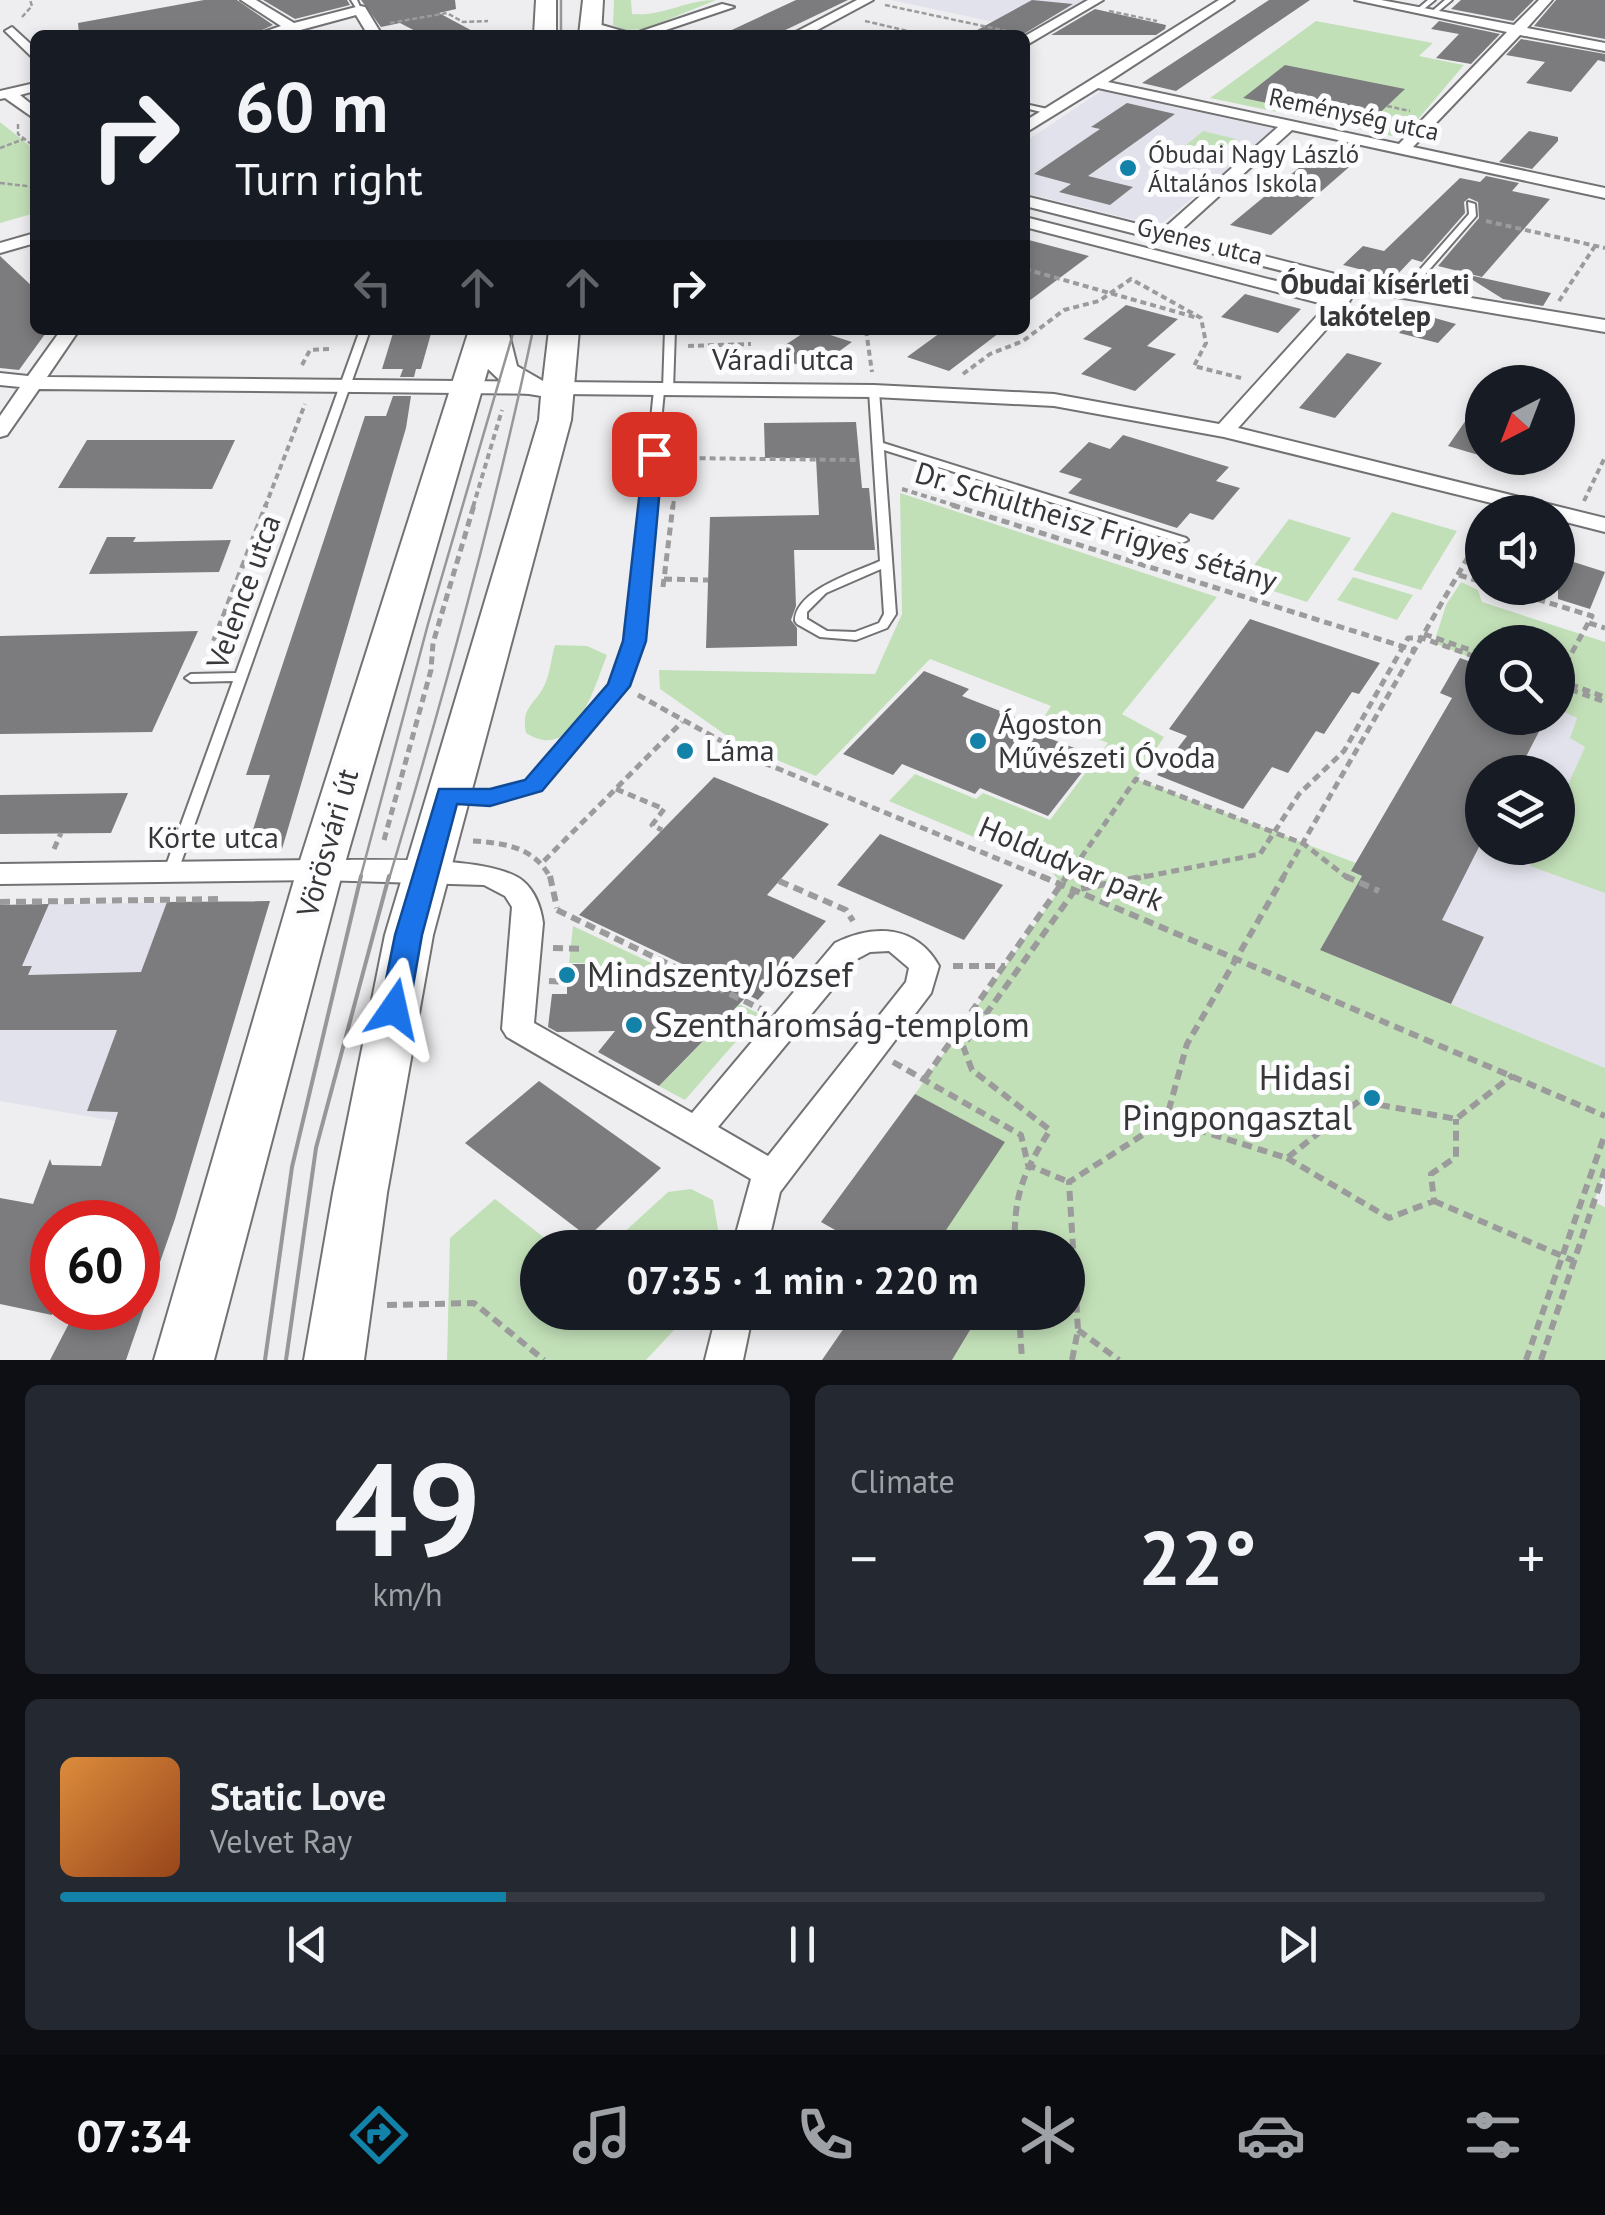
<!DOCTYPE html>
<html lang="en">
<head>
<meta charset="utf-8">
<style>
	:root { --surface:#171b24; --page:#242831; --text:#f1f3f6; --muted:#9ea1a6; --line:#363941; --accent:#1282a9 }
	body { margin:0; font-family:"PT Sans",sans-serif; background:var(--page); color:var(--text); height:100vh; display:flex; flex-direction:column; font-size:38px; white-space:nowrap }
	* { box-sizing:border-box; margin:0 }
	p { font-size:32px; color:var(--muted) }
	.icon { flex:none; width:55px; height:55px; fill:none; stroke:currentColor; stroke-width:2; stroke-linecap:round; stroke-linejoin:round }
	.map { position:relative; height:1360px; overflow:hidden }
	.panel { display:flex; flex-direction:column; gap:25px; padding:25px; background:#0d0f14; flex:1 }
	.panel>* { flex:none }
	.hud { position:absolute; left:30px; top:30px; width:1000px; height:305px; border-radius:15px; box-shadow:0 5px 15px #0003; background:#171b24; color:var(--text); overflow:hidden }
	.needle { width:65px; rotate:222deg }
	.fabs { position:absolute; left:1465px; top:365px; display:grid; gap:20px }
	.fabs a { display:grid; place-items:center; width:110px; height:110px; border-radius:50%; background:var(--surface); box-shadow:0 5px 15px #0003; font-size:50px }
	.speed { position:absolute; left:30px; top:1200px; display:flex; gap:20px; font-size:50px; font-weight:700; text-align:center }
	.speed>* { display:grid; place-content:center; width:130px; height:130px; border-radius:50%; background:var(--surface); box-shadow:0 5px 15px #0003; line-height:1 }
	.speed .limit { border:15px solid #d22; background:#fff; color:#111 }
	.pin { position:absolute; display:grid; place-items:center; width:85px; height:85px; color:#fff; margin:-42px; border-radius:20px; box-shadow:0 5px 15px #0006 }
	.me { position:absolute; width:110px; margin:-55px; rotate:11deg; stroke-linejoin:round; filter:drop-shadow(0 0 8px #0008) }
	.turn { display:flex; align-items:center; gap:35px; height:210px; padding:0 40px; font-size:45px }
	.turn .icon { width:130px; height:130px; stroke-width:2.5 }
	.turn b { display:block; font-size:70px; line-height:85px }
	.lanes { display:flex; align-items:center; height:95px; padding:0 40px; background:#0003; justify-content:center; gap:50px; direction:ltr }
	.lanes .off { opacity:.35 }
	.big { font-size:75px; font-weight:700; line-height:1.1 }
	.panel .widget { flex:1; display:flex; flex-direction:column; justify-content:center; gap:15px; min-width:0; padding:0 35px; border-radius:15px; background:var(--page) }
	.panel .dial { align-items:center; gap:0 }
	.dial b { font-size:130px; line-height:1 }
	.song { display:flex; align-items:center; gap:30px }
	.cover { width:120px; height:120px; border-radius:15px; background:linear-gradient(135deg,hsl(30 70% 55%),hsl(20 70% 35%)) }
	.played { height:10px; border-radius:5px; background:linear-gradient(90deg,var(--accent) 30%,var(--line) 30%) }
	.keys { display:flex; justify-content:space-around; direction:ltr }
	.heat { display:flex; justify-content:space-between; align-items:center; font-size:55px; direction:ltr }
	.panel .tiles { flex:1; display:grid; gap:25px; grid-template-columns:1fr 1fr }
	.widget:last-child { grid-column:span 2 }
	.trip { position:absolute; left:520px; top:1230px; width:565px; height:100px; border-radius:50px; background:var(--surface); box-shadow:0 5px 15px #0003; font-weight:700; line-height:100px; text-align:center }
	.dock { display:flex; height:160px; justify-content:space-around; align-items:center; background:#090b0e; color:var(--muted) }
	.dock .icon { width:70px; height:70px }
	.dock .active { color:var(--accent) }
	.dock b { font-size:45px; color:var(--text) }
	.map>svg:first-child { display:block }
</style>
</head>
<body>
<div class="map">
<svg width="1605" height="1360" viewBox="0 0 1605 1360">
	<rect width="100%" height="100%" fill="#eeeef1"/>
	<!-- built -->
	<path fill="#e2e2ec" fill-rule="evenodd" d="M891,0H1085L1031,30Z
		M1101,91L1276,129L1159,226L1025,193V142Z
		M1460,658L1482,666V718H1558V691L1605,710V1068L1320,950L1355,889L1382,884L1351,871L1452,698L1440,693ZM1482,772H1558V848H1482Z
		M270,901L200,1136L0,1101V905Z"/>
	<!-- green -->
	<path fill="#c2e0b8" d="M614,0H631L632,14C662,17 685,0 716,0L645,29L625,30L613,25Z
		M1316,21L1433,43L1419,56L1464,65L1402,138L1210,98Z
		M0,122L35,150V213L0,223Z
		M1203,131L1236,139L1207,162L1174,155Z
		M900,493L1217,597L1122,714L1164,737L1136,779L1356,863L1352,872L1383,884L1376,897L1355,889L1320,950L1605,1068V1169L1594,1202L1605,1207V1360H952L981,1313L1068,1312V1248L934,1247L915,1094L1063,885L1049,869L889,801L915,774L976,799L983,793L1050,820L1108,743L1044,717L1051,706L930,659L816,776L740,745L660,689L659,670L875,674L902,614Z
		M1392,512L1457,531L1421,590L1353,570Z
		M1289,519L1351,538L1307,602L1242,581Z
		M1353,577L1413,595L1397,620L1337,600Z
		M1461,582L1478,590L1482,602L1605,642V893L1530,866L1539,848H1558V807L1585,747L1570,738L1577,718L1558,709V642H1482V662L1434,643L1446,605Z
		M555,645L587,646L607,655C594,688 574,764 526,733C521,708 533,706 543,688C550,676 551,658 555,645Z
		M573,926L760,1014L685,1100L659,1086L727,1017L663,980L595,981L594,963H569Z
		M691,1189L713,1200L719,1235L715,1247H608L668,1192Z
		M495,1199L556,1247L538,1248V1312L689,1314L646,1360H447L450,1238Z"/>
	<!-- building -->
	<path fill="#7c7c7e" d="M204,0H237L273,25L251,35H79L78,23Z
		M263,0H347L350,5L295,19Z
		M361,0H455L456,9L439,13L480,35H423L400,23L381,27Z
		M796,0H848L775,35H721Z
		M1032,0L1073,4L1022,35H968Z
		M1269,0H1310L1176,91L1142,83Z
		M1461,0H1534L1513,21L1451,9Z
		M1556,0H1605V39L1534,26Z
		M1095,9L1166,25L1165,29L1156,35H1051Z
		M1439,21L1500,34L1471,64L1436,58L1459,34L1431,29Z
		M1521,39L1605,54V62L1598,60L1571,92L1526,83L1545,62L1506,55Z
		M1285,65L1405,89L1368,124L1243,98Z
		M1127,103L1175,114L1088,176L1133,187L1110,205L1059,192L1071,184L1034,174L1100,129L1091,127Z
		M1529,131L1558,137V141L1532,169L1499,162Z
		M1324,147L1363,155L1271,235L1230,225Z
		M1486,176L1519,183L1512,191L1550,199L1482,277L1438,266L1479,218L1478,202L1469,198L1464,202L1465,213L1422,262L1412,259L1394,278L1343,265L1363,246L1384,251L1460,178L1480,182Z
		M1025,239L1089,256L1025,304Z
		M0,256L35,289V330H48L19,370L0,368Z
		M1469,275L1551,293L1543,306L1503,299L1468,277Z
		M1245,294L1301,309L1278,333L1221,317Z
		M1126,305L1178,319L1147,346L1176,354L1135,391L1081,374L1112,348L1083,339Z
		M1417,313L1456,324L1438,343L1399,333Z
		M394,330H432L421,369H416L414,377H400L403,369H382Z
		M808,330H815L852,342L813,370L770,355Z
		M944,330H1003L949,371L907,357Z
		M1347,353L1382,363L1335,418L1299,408Z
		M393,396H411L406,428L282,849H247L270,775H246L365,416H386Z
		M1482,397V456L1448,446Z
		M856,422L862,488H869L875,550H794L796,606L791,620L797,628V646L706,648L710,517L819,515L816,458H765L764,423Z
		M1123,435L1229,467L1216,481L1240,488L1213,520L1190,513L1177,528L1068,493L1082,479L1059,472L1089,442L1110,449Z
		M87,440H235L212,489L58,488Z
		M107,537H136L133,542L231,540L219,572L89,574Z
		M1558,557L1605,572L1590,609L1558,599Z
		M1250,619L1380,663L1359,694L1352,692L1324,734L1316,731L1288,773L1272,767L1243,809L1157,775L1187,736L1169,729Z
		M198,631L152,732L0,734V636Z
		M1460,658L1482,666V718H1546L1518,772H1482V841L1442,920L1484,937L1451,1004L1320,950L1362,876L1351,871L1452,698L1440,693Z
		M924,671L969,689L962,696L1033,724L1028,730L1095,756L1048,816L980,788L975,794L902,764L893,775L843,754Z
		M714,777L829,824L767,895L826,921L758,1000L748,995L659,1086L598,1052L615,1031L557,1032L548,1027L552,994H567V964H592L593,982L718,981L579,915Z
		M128,793L111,833L0,834V795Z
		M880,834L1003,885L964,940L837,885Z
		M270,901L175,1219L126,1360H50L77,1308H138V1222H52V1315L0,1304V1198L33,1204L50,1159L52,1165L101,1166L118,1112L87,1111L117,1030H0V905L49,904L22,966H32L28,975L141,972L167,902Z
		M539,1081L661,1168L588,1237L465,1143Z
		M915,1094L1005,1142L934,1248H867L821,1222Z
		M855,1312H981L952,1360H822Z"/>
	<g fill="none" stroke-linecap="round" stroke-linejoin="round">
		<!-- service casing -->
		<g stroke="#727274" stroke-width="4">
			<path id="service" d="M351,0H357L362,11H358Z
				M1428,0H1435L1420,12H1416V10Z
				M1445,0H1452L1434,15H1430V13Z
				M1025,104L1052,110L1053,112L1049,114L1025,108Z
				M1468,202L1475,204L1476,216L1408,294H1402V290L1469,214Z
				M360,330H370L178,871L176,875H166L164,871L233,681L191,682L185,678L191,674L236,673Z
				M665,330H675L673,390L668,393L664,391L640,641L624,686L538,789L509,799L450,798L448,795L455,791H508L528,783L612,685L628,641L654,390L659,387L663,389Z
				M874,388L879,391L883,443L1186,538L1188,540L1182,543L1178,542L884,450L896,614L887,628L856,640L820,637L797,624L795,621C795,590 856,572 880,561L869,391ZM881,569L884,614L879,623L855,632L827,631L807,619V612L826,593Z"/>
		</g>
		<!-- minor casing -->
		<g stroke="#727274" stroke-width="4">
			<path id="minor" d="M241,0H256L294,23L360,6L365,7L382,35H368L356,15L293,32L255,35L281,26Z
				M857,0H873L808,35H790Z
				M1088,0H1103L1025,46V36Z
				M1219,0H1234L1108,82L1399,144L1507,32L1355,0H1381L1514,25L1539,0H1552L1527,28L1605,43V51L1520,35L1413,147L1605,188V198L1292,130L1177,234L1355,279L1605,320V332L1356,290L1346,307L1238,428L1605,518V532L1558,520V512H1528L1224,437L1054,406L874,397L39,389L7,435L0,437V416L20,387L0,385V373L28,376L61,330H79L47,377L874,385L1054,394L1219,424L1327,305L1025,227V217L1335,296L1346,287L1025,206V196L1162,230L1278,127L1098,88L1025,133V121Z
				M722,4L734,7L651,35H630Z
				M591,22L626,32L628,35H607L586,29V23Z
				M12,27L35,48V60L5,31Z
				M35,83V91L20,95L35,107V119L5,98L0,99V91Z
				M35,233V243L0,253V243Z
				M320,860C366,861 490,854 523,881C535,891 541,908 543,923L534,1023L692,1113L835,943C874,924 916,925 939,966L931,993L780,1192L767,1248H732L751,1179L507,1037L502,1029L512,907L505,896L484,885L320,880L0,884V864ZM889,951L909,968L906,982L768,1156L718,1127L857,959L870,952Z
				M717,1312H753L743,1360H705Z"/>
		</g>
		<!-- primary casing -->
		<g stroke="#727274" stroke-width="4">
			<path id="primary" d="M536,0H556V35H534Z
				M583,0H603L601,35H579Z
				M469,330H508L517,366L543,381L549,330H579L571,420L433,935L387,1193L364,1360H304L333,1193L385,935L539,420L541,396L511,391L488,369L343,870L214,1360H154L297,870Z"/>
		</g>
		<!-- path-far3 -->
		<path stroke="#9b9b9c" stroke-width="2.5" stroke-dasharray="5 2.5" stroke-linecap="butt" d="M885,5L1016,33
			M1109,11L1157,21
			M22,17L32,6L30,0
			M865,21L925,35
			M390,23L447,13L463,22L488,21
			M1387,106L1410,111
			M18,124V134L35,147
			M0,148L24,139
			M0,183L35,187"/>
		<!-- path-far2 -->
		<path stroke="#9b9b9c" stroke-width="4" stroke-dasharray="6 4" stroke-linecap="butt" d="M1486,221L1605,248
			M1025,269L1198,318
			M1559,301L1595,246
			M866,330L872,372
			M688,346L751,344
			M302,365L310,350L329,349
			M963,374L990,354L1023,341L1064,310L1099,301L1131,279L1201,318L1206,343L1194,366L1241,378
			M902,489L960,507
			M1584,501L1605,457
			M265,507L305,404
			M473,507L502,410
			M673,507L679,458L859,460"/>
		<!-- path-far1 -->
		<path stroke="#9b9b9c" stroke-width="5" stroke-dasharray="8 5" stroke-linecap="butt" d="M952,505L1414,650
			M1459,575L1482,582
			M664,579L708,580
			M663,587L673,505
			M1500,588L1592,616L1558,678
			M1589,623L1605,628
			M1424,634L1482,654
			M209,653L266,505
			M1558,680L1605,697
			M1558,685L1605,702
			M638,695L752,758L1047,879
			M616,789L664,809L652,825L662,830
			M384,840L431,670L433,643L474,505
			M473,841C505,843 535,847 551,879
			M54,849L61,833
			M544,861L682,722
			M1066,879L1136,779L1304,844L1349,879
			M1133,879L1260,854L1299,794L1344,751L1408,638H1422L1482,659
			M1282,879L1482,533"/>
		<!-- path -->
		<path stroke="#9b9b9c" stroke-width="6" stroke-dasharray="10 6" stroke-linecap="butt" d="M550,876L557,908
			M1041,876L1605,1116
			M1345,876L1379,891
			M779,881L846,910L853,921
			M0,902L221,899
			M557,910L761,1009
			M553,948L585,949
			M953,966H1005
			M549,981L567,982
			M893,1062L1021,1135L1028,1165L1069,1182
			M925,1078L1067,876
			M1166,1120L1287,1158L1359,1101L1456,1119L1513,1075
			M1287,1158L1389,1218L1434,1201L1431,1174L1456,1157V1119
			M1434,1201L1574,1261
			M779,1245L796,1248
			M1015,1248C1013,1196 1023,1173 1050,1130L972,1070L963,1046L1075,890L1146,876
			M387,1305L474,1303L544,1360
			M1019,1312L1022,1360
			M1078,1330L1119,1360
			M1072,1360L1078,1330L1069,1182L1166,1120L1187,1044L1284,876
			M1526,1360L1605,1134
			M1541,1360L1605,1169"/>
		<!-- service -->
		<use href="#service" fill="#fff" fill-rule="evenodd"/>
		<!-- minor -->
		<use href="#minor" fill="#fff" fill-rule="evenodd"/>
		<!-- primary -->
		<use href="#primary" fill="#fff" fill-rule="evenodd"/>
		<!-- tram-far1 -->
		<path stroke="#979798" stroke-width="2.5" d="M561,0V35
			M360,879L428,624L514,330
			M389,879C443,698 494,515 533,330"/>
		<!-- tram -->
		<path stroke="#979798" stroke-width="4" d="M265,1360L292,1167L361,876
			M286,1360L316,1148L389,876"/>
	</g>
	<!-- route -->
	<path fill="#1a73e8" stroke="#114b97" stroke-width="2.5" d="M654,448L663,454L646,641L630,686L542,791L490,806L457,804L422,935L409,1009L404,1016L394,1019L385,1016L380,1009L395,935L439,789H490L525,780L608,684L623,641L644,454Z"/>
	<!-- markers -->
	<g fill="#1282a9" stroke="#fcfcfe" stroke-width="4">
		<circle cx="1128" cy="168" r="10"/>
		<circle cx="978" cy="741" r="10"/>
		<circle cx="685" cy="751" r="10"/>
		<circle cx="567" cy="975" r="10"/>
		<circle cx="634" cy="1025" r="10"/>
		<circle cx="1372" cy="1098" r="10"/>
	</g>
	<g text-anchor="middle" stroke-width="10" stroke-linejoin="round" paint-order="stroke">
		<!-- far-street labels -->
		<g font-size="25" fill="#373737" stroke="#fcfcfe">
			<text transform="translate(1354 114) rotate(12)" y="9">Reménység utca</text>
			<text transform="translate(1200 241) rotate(14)" y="9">Gyenes utca</text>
		</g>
		<!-- far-poi labels -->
		<g font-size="25" fill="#373737" stroke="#fcfcfe" text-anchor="start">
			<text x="1148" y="163">Óbudai Nagy László<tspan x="1148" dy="29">Általános Iskola</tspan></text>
		</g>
		<!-- far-neighbourhood labels -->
		<g font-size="28" font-weight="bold" fill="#373737" stroke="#fcfcfe">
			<text x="1375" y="294">Óbudai kísérleti<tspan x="1375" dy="32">lakótelep</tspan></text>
		</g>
		<!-- street labels -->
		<g font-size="30" fill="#373737" stroke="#fcfcfe">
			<text x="783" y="370">Váradi utca</text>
			<text transform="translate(1096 527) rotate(17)" y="10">Dr. Schultheisz Frigyes sétány</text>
			<text transform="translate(244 592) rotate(-70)" y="10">Velence utca</text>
			<text x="213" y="848">Körte utca</text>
			<text transform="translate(328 843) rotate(-74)" y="10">Vörösvári út</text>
			<text transform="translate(1071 864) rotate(23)" y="10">Holdudvar park</text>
		</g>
		<!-- poi labels -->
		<g font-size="30" fill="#373737" stroke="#fcfcfe" text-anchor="start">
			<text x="998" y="734">Ágoston<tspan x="998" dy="34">Művészeti Óvoda</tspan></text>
			<text x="705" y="761">Láma</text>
		</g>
		<!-- near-poi labels -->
		<g font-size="35" fill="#373737" stroke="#fcfcfe" text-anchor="start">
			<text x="587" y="987">Mindszenty József</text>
			<text x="654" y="1037">Szentháromság-templom</text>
			<text x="1352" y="1090" text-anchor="end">Hidasi<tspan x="1352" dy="40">Pingpongasztal</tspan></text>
		</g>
	</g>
</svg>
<div class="fabs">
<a><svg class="needle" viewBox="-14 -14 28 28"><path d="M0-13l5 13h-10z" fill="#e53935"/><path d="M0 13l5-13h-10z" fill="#9ea1a6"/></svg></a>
<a><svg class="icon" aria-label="sound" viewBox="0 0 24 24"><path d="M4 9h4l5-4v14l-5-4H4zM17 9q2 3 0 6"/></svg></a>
<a><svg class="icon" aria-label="search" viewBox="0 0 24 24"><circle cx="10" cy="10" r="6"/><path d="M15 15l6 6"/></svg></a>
<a><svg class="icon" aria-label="layers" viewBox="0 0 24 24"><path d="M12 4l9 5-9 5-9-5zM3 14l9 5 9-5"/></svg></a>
</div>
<div class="speed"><div class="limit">60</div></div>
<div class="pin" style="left:654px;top:454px;background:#d93025"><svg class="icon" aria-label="arrive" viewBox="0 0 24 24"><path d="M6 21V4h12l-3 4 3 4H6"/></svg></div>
<svg class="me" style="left:394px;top:1009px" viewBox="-20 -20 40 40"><path d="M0-17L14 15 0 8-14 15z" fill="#1a73e8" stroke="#fff" stroke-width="4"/></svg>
<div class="trip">07:35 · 1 min · 220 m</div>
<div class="hud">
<div class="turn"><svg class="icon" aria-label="right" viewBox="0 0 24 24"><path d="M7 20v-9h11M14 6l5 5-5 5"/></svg><div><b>60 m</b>Turn right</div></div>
<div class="lanes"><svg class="icon off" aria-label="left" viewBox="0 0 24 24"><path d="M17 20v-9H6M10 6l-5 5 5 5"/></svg><svg class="icon off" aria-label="ahead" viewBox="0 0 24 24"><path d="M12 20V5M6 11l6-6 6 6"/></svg><svg class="icon off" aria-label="ahead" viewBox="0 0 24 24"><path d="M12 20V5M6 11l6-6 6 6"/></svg><svg class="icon" aria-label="right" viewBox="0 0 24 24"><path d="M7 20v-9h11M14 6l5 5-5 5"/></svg></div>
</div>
</div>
<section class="panel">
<div class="tiles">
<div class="widget dial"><b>49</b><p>km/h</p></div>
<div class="widget"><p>Climate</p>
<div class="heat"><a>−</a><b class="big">22°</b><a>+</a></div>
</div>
<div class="widget">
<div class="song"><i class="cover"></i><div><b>Static Love</b><p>Velvet Ray</p></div></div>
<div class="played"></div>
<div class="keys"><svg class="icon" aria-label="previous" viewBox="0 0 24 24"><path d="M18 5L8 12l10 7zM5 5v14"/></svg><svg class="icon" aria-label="pause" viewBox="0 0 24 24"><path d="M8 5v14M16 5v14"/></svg><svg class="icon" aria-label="next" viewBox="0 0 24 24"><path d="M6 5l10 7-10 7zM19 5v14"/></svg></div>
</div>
</div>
</section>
<nav class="dock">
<b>07:34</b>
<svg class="icon active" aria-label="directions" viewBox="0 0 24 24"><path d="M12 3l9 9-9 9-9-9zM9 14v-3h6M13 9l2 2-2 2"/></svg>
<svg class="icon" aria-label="music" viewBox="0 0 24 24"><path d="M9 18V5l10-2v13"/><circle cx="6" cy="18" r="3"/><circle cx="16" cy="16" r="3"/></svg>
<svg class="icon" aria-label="phone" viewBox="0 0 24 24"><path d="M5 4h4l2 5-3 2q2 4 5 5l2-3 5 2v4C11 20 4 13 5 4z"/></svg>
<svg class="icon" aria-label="climate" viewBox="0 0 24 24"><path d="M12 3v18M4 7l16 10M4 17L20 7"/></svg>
<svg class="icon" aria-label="car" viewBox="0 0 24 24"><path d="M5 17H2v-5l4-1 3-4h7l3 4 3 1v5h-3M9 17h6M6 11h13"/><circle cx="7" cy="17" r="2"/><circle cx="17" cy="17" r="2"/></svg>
<svg class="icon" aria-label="filters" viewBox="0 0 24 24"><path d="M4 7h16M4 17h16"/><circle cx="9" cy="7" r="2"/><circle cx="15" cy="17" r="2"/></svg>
</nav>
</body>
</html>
